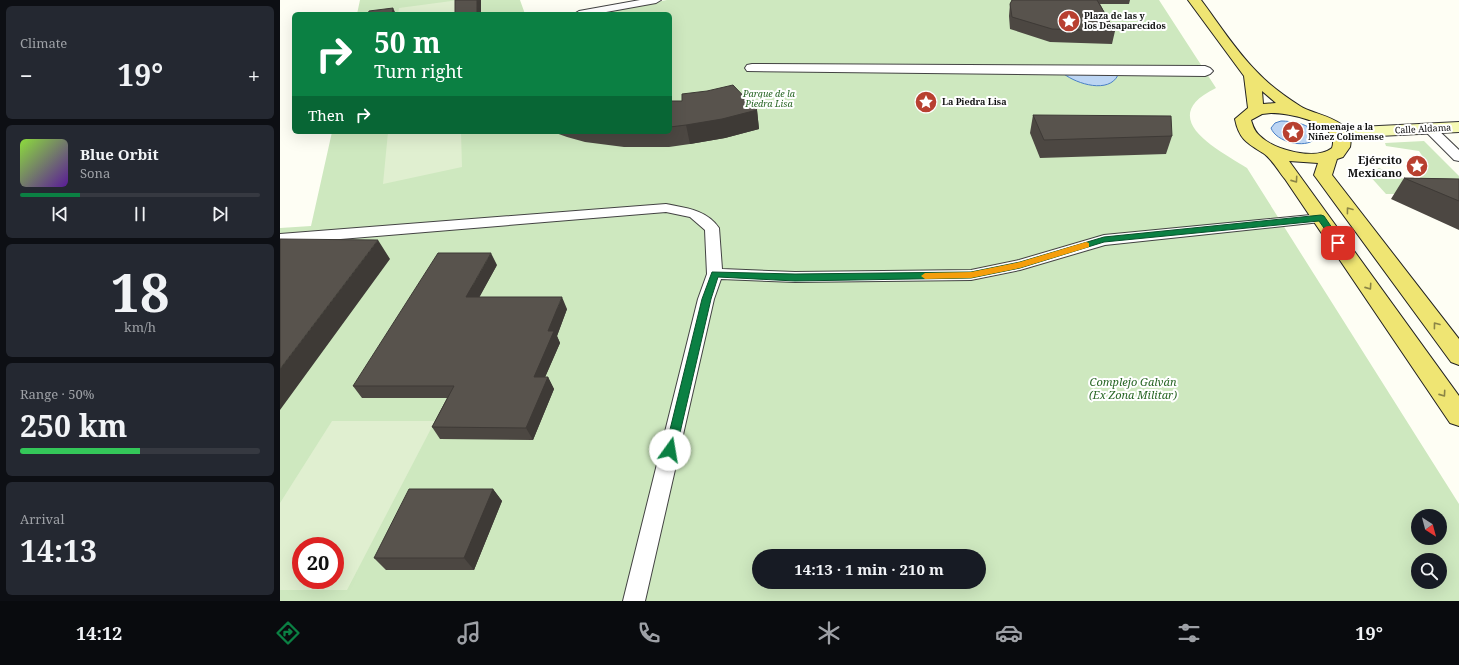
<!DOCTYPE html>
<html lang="en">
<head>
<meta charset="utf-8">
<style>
	:root { --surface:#171b24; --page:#242831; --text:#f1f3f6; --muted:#9ea1a6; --line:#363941; --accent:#0b8043 }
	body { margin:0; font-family:"Noto Serif",serif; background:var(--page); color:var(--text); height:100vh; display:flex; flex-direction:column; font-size:15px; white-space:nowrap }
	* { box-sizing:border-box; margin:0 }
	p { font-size:13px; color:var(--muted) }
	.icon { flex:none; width:22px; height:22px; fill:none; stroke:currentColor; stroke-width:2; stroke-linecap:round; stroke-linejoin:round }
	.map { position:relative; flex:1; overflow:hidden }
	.drawer { display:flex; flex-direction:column; gap:6px; padding:6px; background:#0d0f14; width:280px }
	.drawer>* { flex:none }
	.guide { position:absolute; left:12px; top:12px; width:380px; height:122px; border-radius:6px; box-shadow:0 4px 16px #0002; background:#0b8043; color:#fff; overflow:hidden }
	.needle { width:26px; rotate:144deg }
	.buttons { position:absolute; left:1131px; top:509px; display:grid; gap:8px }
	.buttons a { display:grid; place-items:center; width:36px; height:36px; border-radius:50%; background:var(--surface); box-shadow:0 4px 16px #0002; font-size:20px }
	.speed { position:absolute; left:12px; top:537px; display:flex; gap:8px; font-size:20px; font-weight:700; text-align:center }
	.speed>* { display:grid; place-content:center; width:52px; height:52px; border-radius:50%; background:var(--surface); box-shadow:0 4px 16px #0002; line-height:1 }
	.speed .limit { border:6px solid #d22; background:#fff; color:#111 }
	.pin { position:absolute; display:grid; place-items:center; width:34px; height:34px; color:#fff; margin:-17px; border-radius:8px; box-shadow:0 2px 6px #0006 }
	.me { position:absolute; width:44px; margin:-22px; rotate:13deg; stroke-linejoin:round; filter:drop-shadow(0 0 3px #0008) }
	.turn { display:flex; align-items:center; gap:14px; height:84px; padding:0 16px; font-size:18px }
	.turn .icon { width:52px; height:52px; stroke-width:2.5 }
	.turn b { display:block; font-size:28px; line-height:34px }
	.then { display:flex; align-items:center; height:38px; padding:0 16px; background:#0003; gap:8px; font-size:15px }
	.big { font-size:30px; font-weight:700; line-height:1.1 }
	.drawer .card { flex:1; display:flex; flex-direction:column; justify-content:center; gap:6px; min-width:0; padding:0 14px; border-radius:6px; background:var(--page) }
	.drawer .dial { align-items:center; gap:0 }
	.dial b { font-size:52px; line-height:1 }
	.song { display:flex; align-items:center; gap:12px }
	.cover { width:48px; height:48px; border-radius:6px; background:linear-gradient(135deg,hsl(90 70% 55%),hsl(270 70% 35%)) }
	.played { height:4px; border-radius:2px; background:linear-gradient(90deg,var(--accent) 25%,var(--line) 25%) }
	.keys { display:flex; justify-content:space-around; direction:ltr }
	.heat { display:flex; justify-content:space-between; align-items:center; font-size:22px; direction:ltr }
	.charge { height:6px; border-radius:3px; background:linear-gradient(90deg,#34c759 50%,var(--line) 0) }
	.trip { position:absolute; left:472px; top:549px; width:234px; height:40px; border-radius:20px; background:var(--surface); box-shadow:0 4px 16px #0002; font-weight:700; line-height:40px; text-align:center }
	.tabs { display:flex; height:64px; justify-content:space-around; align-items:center; background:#090b0e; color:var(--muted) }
	.tabs .icon { width:28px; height:28px }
	.tabs .active { color:var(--accent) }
	.tabs b { font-size:18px; color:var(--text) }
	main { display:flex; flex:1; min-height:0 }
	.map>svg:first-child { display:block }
</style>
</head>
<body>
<main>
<section class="drawer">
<div class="card"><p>Climate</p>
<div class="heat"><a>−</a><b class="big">19°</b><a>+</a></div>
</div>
<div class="card">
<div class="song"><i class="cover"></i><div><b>Blue Orbit</b><p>Sona</p></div></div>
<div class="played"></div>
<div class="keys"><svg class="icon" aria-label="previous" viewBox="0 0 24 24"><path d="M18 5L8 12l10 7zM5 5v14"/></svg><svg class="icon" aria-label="pause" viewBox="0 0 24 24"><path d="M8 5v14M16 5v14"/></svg><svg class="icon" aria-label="next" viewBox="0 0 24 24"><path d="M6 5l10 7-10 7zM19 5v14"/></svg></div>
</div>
<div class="card dial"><b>18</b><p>km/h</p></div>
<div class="card"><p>Range · 50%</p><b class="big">250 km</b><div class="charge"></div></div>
<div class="card"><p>Arrival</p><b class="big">14:13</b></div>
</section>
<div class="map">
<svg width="1179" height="601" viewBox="0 0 1179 601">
	<rect width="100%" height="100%" fill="#fefef4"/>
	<!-- green -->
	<path fill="#cee8bf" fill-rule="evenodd" d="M80,0H240L245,14H77Z
		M387,0H879L936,88C874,118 938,150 967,168L1179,504V601H0V228L31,226L52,132H390V14H310ZM1138,516H1160V538H1138ZM21,546H55V580H21ZM479,556H699V582H479ZM1138,560H1160V582H1138Z
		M1144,141L1179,176V194H1106L1088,174L1099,168L1131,182L1141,177L1146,170L1145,160L1139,151L1106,146L1105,143Z"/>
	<!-- pitch -->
	<path fill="#e0efd0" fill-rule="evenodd" d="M179,0V14H118L119,8Z
		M108,132H181L182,167L103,184Z
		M52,421H155L67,590H0V503ZM21,546H55V580H21Z"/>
	<!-- water -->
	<path fill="#bcd5f3" stroke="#487fc5" d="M784,74L838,75C829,94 797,84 784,74Z
		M1001,121C1011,121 1037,124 1035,139C1025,149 996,142 991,128L995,123Z"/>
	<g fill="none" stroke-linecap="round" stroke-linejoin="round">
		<!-- lane casing -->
		<g stroke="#434343" stroke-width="2">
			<path id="lane" d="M360,0H381L376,3L315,14H294L299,11Z
				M1150,125L1154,126L1179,150V161L1174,160L1146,132L1144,129Z
				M386,204C406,208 427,210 439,228L442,269L515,272L691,270L739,260L824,235L1041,214L1046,215L1048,218L1046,221L1041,222L825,245L740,270L691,280L515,282L441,279L434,299L365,601H343L418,299L427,274L425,230L410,217L386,212L0,244V234Z"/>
		</g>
		<!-- street casing -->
		<g stroke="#434343" stroke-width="2">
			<path id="street" d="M472,64L925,66L930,68L933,71L930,74L925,76L467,71L465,68L467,65Z"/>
		</g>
		<!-- secondary casing -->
		<g stroke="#323232" stroke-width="2">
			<path id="secondary" d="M1179,122V132L1059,138L1053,137L1051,133L1053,129L1059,128Z"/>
		</g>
		<!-- primary casing -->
		<g stroke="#212121" stroke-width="2">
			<path id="primary" d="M908,0H921C939,24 956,51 977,72C989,85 1006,97 1020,106C1035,116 1076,118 1070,147L1063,157L1057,159L1052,175L1179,339V365L1171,362L1037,179L1034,175L1038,163L1009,161L1179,396V426L1170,423L1005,179C999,172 992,159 983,153C967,143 959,139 955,119L968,108L964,76ZM982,91L996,103L983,104ZM991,113C1008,113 1061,122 1052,148C1035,161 994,150 980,136C974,131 973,126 971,120L982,114Z"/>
		</g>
		<!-- lane -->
		<use href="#lane" fill="#fff" fill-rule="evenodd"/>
		<!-- street -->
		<use href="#street" fill="#fff" fill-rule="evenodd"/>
		<!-- secondary -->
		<use href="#secondary" fill="#f6fab4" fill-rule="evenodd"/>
		<!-- primary -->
		<use href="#primary" fill="#efe573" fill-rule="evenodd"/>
	</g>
	<!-- wall -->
	<path fill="#4c4742" d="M732,0H850L849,4H820L835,31L832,44L770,42L730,29L729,16L730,4Z
		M390,101L477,110L479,129L445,138L410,144L389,147H344L305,142L287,137L273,132H390Z
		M753,115L892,136L886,154L760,158L750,133Z
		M1124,178L1179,179V230L1111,199Z
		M217,265L199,297L287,309L277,336L280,343L265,377H268L274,389L253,440L160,439L152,427L167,398H82L73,386Z
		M213,489L222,501L194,570H106L94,558Z"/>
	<!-- shaded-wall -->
	<path fill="#3e3a36" d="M197,0H201V14H197Z
		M113,8L116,14H112Z
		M477,110L479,129L445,138L410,144L406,125Z
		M98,240L110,259L0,410V369Z
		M211,253L217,265L193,309L186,297Z
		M282,297L287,309L277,336L280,343L260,389L254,377L268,331Z
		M268,377L274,389L253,440L246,428Z
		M213,489L222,501L194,570L184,558Z"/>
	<!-- building -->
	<path fill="#58534d" stroke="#3e3a36" d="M175,0H197V14H175Z
		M732,0H817L835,31L772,29L732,17L730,4Z
		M113,8L112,14H88L89,11Z
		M453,85L477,110L442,119L406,125L390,127V101H402V94L427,91Z
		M753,115L891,116L892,136L764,140Z
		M1124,178L1179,179V201Z
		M0,239L98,240L0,369Z
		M158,253H211L186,297H282L268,331H274L254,377H268L246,428L152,427L174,386H73Z
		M129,489H213L184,558H94Z"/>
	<!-- one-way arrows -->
	<defs><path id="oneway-chevron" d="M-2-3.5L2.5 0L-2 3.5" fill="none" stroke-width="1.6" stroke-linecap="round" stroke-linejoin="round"/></defs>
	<g stroke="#8b8546">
		<use href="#oneway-chevron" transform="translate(1015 180) rotate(55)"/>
		<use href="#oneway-chevron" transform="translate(1069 210) rotate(-127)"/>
		<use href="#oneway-chevron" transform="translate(1089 287) rotate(55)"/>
		<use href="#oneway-chevron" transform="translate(1156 325) rotate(-127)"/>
		<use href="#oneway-chevron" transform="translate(1163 394) rotate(55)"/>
	</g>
	<!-- route -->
	<path fill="#0b8043" stroke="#07532c" d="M1041,215L1044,216L1061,241V245H1056L1039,221L824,242L740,268L691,278L515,281L438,277L431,299L396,450L394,454H386L385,450L422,299L432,272L515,274L691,272L740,262L824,237Z"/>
	<!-- slow -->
	<path fill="#f59e0b" d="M806,242L809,243V247L740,268L691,278L645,279L641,276L645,273L691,272L740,262Z"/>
	<!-- icons -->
	<defs>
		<g id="sight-disc" transform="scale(1.15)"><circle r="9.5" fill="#b84030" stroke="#fff"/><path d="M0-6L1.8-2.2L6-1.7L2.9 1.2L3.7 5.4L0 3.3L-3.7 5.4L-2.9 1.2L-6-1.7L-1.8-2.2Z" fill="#fff"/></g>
	</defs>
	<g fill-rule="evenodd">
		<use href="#sight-disc" x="789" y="21"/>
		<use href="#sight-disc" x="646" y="102"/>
		<use href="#sight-disc" x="1013" y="132"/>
		<use href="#sight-disc" x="1137" y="166"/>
	</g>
	<g text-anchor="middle" stroke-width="4" stroke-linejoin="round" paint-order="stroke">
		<!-- far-poi labels -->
		<g font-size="9" font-weight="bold" fill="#101010" stroke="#fff" text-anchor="start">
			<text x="804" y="19">Plaza de las y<tspan x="804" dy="10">los Desaparecidos</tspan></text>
			<text x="662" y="105">La Piedra Lisa</text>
			<text x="1028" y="130">Homenaje a la<tspan x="1028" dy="10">Niñez Colimense</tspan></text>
		</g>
		<!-- far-park labels -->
		<g font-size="9" font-style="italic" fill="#276524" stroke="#fff">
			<text x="489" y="97">Parque de la<tspan x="489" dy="10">Piedra Lisa</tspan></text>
		</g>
		<!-- far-street labels -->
		<g font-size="9" fill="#101010" stroke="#fff">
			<text transform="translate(1143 129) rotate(-3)" y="3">Calle Aldama</text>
		</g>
		<!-- poi labels -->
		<g font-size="11" font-weight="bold" fill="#101010" stroke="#fff" text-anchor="end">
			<text x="1122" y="164">Ejército<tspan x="1122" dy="13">Mexicano</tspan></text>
		</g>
		<!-- park labels -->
		<g font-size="11" font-style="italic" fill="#276524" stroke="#fff">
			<text x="853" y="386">Complejo Galván<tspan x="853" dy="13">(Ex Zona Militar)</tspan></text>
		</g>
	</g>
</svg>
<div class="buttons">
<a><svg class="needle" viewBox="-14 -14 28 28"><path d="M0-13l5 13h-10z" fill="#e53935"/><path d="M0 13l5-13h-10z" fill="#9ea1a6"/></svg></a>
<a><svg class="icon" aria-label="search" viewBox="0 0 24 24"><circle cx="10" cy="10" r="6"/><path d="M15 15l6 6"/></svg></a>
</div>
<div class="speed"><div class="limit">20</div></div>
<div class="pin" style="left:1058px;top:243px;background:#d93025"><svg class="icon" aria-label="arrive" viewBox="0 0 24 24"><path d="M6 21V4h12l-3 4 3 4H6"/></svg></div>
<svg class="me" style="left:390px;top:450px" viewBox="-20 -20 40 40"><circle r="19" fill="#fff"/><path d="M0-13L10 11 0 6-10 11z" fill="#0b8043"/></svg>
<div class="trip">14:13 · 1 min · 210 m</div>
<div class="guide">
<div class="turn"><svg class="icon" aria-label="right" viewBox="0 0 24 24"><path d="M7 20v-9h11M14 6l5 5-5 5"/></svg><div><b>50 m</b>Turn right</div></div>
<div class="then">Then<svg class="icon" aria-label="right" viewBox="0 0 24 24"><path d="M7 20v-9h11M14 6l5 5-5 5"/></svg></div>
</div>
</div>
</main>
<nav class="tabs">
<b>14:12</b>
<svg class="icon active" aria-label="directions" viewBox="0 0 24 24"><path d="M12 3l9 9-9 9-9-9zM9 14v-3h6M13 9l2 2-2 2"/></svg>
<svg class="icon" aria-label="music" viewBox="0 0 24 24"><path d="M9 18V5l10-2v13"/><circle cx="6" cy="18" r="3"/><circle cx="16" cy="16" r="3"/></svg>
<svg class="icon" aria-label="phone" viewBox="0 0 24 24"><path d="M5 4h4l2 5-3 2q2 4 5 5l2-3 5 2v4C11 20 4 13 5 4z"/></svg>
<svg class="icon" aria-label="climate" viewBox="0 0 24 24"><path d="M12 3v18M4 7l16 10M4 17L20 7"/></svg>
<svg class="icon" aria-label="car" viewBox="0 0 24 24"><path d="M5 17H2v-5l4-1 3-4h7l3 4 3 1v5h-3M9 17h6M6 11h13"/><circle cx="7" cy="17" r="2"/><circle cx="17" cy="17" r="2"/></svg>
<svg class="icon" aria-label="filters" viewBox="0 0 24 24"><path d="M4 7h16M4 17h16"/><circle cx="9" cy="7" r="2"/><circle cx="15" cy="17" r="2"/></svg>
<b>19°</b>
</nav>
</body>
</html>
